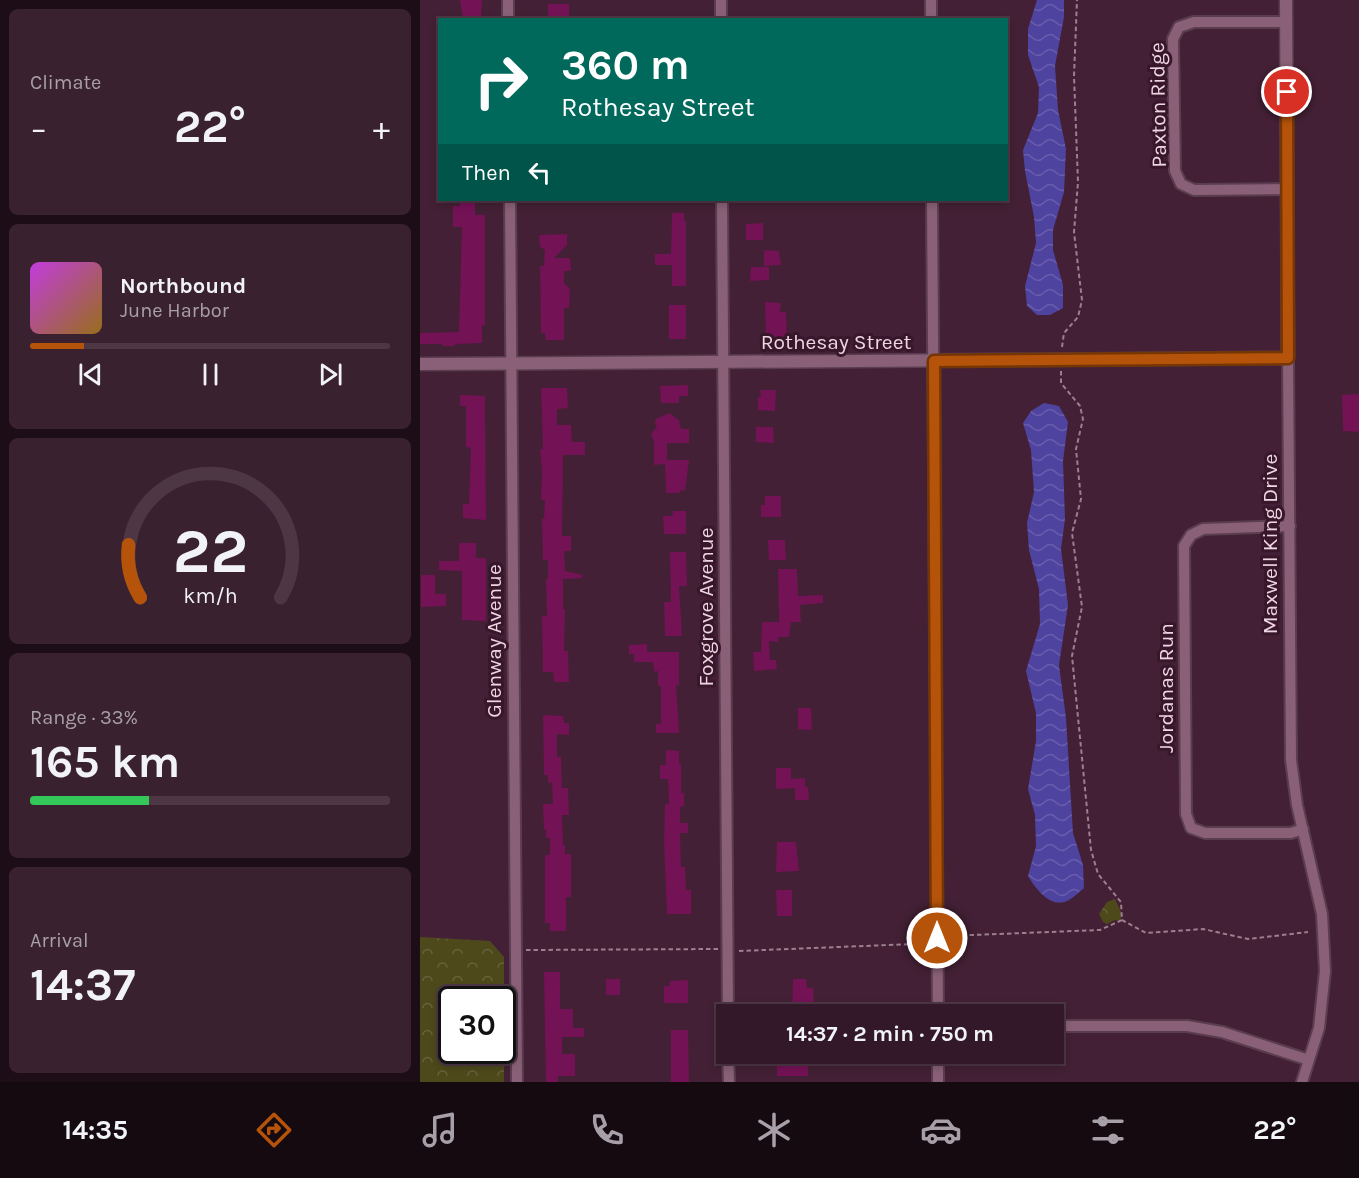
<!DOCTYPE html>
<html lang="en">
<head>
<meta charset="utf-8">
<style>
	:root { --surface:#321828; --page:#3a2130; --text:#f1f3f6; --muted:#a8a0a8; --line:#4d3745; --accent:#b45309 }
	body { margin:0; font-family:Karla,sans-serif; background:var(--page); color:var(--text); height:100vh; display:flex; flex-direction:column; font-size:22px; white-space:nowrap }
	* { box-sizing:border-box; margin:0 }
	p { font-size:20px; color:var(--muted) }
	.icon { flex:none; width:33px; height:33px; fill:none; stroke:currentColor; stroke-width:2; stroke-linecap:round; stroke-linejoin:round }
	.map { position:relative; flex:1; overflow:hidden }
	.side { display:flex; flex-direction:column; gap:9px; padding:9px; background:#1c0d16; width:420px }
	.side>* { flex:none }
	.hud { position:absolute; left:18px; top:18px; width:570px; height:183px; border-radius:0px; box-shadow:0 3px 9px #0003,0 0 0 2px var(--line); background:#00695c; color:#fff; overflow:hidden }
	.speed { position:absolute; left:18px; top:986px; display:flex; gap:12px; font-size:30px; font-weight:700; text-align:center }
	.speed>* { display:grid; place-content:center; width:78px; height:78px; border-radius:50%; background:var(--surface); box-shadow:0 3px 9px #0003,0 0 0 2px var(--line); line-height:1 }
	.speed .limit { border:3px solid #111; border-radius:9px; background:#fff; color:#111 }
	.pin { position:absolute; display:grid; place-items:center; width:51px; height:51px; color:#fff; margin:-26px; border:3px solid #fff; border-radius:50%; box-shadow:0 2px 6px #0007 }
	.me { position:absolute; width:66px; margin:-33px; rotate:0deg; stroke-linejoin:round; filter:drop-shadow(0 0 4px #0008) }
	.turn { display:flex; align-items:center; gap:21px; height:126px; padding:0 24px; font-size:27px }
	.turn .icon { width:78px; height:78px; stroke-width:2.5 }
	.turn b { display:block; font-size:42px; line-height:51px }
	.then { display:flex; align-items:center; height:57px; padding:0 24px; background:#0003; gap:12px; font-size:22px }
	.big { font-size:45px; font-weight:700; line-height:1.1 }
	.side .card { flex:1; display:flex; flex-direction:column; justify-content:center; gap:9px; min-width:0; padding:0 21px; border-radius:9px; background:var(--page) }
	.side .dial { align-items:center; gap:0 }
	.dial svg { height:156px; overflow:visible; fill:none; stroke:var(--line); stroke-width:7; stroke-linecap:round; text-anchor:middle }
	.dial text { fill:var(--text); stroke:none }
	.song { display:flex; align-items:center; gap:18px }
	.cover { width:72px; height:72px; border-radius:9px; background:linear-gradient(135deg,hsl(290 70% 55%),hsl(40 70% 35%)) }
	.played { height:6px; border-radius:3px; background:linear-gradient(90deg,var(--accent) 15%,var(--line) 15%) }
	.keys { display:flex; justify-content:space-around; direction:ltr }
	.heat { display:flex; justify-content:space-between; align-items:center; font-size:33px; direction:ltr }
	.charge { height:9px; border-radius:4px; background:linear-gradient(90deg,#34c759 33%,var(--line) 0) }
	.trip { position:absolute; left:296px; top:1004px; width:348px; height:60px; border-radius:0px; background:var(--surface); box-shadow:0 3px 9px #0003,0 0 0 2px var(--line); font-weight:700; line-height:60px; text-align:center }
	.menu { display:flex; height:96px; justify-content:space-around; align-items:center; background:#140a10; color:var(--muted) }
	.menu .icon { width:42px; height:42px }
	.menu .on { color:var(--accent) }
	.menu b { font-size:27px; color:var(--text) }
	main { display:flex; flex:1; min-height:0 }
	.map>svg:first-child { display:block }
</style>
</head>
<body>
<main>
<section class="side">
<div class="card"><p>Climate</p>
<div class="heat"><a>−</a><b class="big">22°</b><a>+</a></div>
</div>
<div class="card">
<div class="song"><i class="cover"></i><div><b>Northbound</b><p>June Harbor</p></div></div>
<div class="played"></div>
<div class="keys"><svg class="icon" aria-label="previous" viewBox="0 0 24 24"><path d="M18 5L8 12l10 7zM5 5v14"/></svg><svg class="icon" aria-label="pause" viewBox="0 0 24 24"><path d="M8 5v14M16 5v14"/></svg><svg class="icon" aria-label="next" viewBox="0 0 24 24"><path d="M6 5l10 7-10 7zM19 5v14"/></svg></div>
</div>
<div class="card dial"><svg viewBox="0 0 100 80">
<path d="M14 69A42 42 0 1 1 86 69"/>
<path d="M14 69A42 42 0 0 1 8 42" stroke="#b45309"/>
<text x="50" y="56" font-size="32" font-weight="700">22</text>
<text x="50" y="72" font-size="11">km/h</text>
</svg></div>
<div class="card"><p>Range · 33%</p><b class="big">165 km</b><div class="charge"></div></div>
<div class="card"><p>Arrival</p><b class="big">14:37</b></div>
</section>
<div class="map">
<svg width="939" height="1082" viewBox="0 0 939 1082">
	<defs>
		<pattern id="park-crowns" width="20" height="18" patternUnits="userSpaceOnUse" patternTransform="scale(1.5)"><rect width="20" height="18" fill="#4d491b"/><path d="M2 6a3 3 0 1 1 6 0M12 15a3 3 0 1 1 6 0" fill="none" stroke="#67623c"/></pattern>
		<pattern id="water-waves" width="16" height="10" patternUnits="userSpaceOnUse" patternTransform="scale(1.5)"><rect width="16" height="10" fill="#4f43a0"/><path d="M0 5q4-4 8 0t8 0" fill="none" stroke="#695dad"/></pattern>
	</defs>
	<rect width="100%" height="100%" fill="#432035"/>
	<!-- park -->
	<path fill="url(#park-crowns)" fill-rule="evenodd" d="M695,899L702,914L700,921L695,920L687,924L683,922L679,914L687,902Z
		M0,937L70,941L84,957V1082H0ZM32,999H82V1050H32Z"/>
	<!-- water -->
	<path fill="url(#water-waves)" d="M617,0H644V17L635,66L638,110L646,149L644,192L633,230V250L643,285V308L630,315H617L607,306L605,286L616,243L614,217L605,171L603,150L618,113L619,87L608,55V29Z
		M624,403L639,406L648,422L643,461L645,519L641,549L648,605L639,665L646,718L653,833L663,865L664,888C659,892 654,897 649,900C631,910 616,889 608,876L616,846L615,815L608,789L616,741V713L606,671L620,624L619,589L609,550L607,523L614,492L611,450L603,423L611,411Z"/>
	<!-- building -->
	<path fill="#731255" d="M40,0H62L61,20H43Z
		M128,4H149V20H128Z
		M40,200H55V215H65V325H62V343L35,344V346H22V344H0V333L39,332L42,227H33V206H40Z
		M252,213H264V221H266V286H252V265H235V254H251Z
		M343,223V240H326V224Z
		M147,234V245L134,258H150L151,271H144V283L149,288L150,292L149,308H144V340H126L125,333H121L120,266H124L125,250L120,247L119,235Z
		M344,250L359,251L361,265L344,266Z
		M331,267H349V280L330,281Z
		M345,302L361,303L360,312H366L367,338L346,339Z
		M249,305H266V339H249Z
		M268,385V396H259V403H241L240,386Z
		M121,388H147L148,408L137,409V425H151L152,442H165V455H143L142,536H151V551H144L145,571L163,575L162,578L143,579V609H145L144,651H148L149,682H134L133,672H123L122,616H127L126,579H128V560H123L122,519H124L125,500H121L122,470L120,449H123Z
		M340,390H356L355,411L338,410V397H341Z
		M939,394V432L923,431L922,395Z
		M40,395L65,396L66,520L43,518V504H49L51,448L46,447V406H40Z
		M249,413L259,420L261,429H269V443H247V460H269L265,491L260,490V493H246L245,464L234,465V442L231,434L237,427L235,423L236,419Z
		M336,427H353L354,443L336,442Z
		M345,496H361V517H341V505H345Z
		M253,511H266V534H244L243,516H252Z
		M348,540H365L366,560H349Z
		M39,543H56V558H66V621L42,620V571L19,570V561H39Z
		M250,552H266L267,586H259L262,636H245L244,602H251Z
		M358,569H377L378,596L403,595V603L380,605L381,622H371L369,637H358V642L349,641L350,660H356L357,669L334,671L333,652H341L342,622H359Z
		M1,575H15V594H26V606L1,607Z
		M227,644V652H259V685H256L259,733H236V724H241V686H238V671L234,672L233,662H214V654H209V645Z
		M378,708H391L392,730L378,729Z
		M123,715L143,716L144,723H149V735L137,734V757H141L142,788H148L149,815H142L143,845H145V854H151V897H146V931H130V923H125V855H130V838H126V830L124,829L123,804H133L132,782L128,783V775H124Z
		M246,750L259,751V764H261V793H264V806L260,807V823H268V833H260L261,867H265L266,890H271V914H247L244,842L245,804H249L248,779H240V765H246Z
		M356,768H371V779L385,778V787H388L389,800H375V788L356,789Z
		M357,842H376L379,871L356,872Z
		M356,890H372V916H357Z
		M124,972H140V1009H153V1028H164V1037H142V1054H155V1076H138V1082H126Z
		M186,979H200V995H186Z
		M373,979H386L387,988H393L394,1003L393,1008H390V1013L372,1014Z
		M268,980V1003H244V986H250V981Z
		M251,1030H268L269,1082H251Z
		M363,1053H388V1076H357V1064H362Z"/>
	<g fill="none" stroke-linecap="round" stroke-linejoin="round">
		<!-- minor casing -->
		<g stroke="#5b3d50" stroke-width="14">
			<path id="minor" d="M88,0V20
				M301,0V20
				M511,0V20
				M866,22H774L759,27L753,39L755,171L761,184L774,190L868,189
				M90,200L97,1082
				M302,200L308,1014
				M512,200L518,1014
				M868,358L871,760L877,805L902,914L905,971L899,1028L882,1082
				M870,526L783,529L771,535L764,546L766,814L771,828L785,833H871L883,829
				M633,1026H767L802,1032L889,1060
				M308,1053L309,1082
				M518,1053V1082"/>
		</g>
		<!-- tertiary casing -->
		<g stroke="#5b3d50" stroke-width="15">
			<path id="tertiary" d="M0,364L868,358L866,0"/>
		</g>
		<!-- path -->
		<path stroke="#9c7f90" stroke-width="2" stroke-dasharray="4.5 3" stroke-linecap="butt" d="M642,347L644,333L658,317L662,300L654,232L658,182L654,76L657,0
			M641,371V383L660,406L663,419L656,449L661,499L652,533L662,607L652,656L671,850L678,874L701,902L702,920L726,933L783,929L828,939L888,932
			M527,936L680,930L702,920
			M106,950L298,949
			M319,951L494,944L507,941"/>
		<!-- minor -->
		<use href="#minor" stroke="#896077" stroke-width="10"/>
		<!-- tertiary -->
		<use href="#tertiary" stroke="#896077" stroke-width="12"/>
	</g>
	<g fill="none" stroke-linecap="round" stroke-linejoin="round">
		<!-- route casing -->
		<g stroke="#753606" stroke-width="15">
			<path id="route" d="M517,938L514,361L868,358L867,92"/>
		</g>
		<!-- route -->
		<use href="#route" stroke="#b45309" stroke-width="10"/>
	</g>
	<g text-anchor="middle" stroke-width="6" stroke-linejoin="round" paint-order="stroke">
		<!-- street labels -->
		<g font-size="21" fill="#edd5e2" stroke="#38162b">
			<text transform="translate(738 105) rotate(-91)" y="7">Paxton Ridge</text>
			<text x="416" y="349">Rothesay Street</text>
			<text transform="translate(850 544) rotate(-90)" y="7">Maxwell King Drive</text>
			<text transform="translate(286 607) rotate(-90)" y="7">Foxgrove Avenue</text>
			<text transform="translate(74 641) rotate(-90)" y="7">Glenway Avenue</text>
			<text transform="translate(746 688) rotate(-90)" y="7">Jordanas Run</text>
		</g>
	</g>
</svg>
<div class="speed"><div class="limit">30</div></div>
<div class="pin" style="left:867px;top:92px;background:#d93025"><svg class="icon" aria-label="arrive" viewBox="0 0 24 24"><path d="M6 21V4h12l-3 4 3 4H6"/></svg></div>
<svg class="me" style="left:517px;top:938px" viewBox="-20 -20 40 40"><circle r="17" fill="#b45309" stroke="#fff" stroke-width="3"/><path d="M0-11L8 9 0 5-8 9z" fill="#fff"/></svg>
<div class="trip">14:37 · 2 min · 750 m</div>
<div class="hud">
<div class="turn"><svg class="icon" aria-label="right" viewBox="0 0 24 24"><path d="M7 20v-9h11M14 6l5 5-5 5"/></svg><div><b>360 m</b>Rothesay Street</div></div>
<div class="then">Then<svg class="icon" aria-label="left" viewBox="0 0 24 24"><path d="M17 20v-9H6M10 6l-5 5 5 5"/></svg></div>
</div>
</div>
</main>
<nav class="menu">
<b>14:35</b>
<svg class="icon on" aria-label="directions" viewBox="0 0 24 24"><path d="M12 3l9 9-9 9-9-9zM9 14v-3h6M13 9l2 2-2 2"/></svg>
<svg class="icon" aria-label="music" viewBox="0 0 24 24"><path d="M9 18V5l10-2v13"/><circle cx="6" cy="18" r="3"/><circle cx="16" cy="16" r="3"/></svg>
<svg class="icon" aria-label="phone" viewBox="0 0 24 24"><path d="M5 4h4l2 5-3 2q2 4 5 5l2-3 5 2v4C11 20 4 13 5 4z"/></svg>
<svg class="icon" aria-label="climate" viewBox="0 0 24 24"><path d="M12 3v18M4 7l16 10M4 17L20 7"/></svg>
<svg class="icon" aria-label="car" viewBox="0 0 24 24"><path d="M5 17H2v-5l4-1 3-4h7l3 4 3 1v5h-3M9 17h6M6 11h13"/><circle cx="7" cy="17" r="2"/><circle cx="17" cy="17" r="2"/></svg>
<svg class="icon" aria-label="filters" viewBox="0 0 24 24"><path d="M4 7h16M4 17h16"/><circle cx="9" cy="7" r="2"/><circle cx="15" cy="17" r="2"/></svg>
<b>22°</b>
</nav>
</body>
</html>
